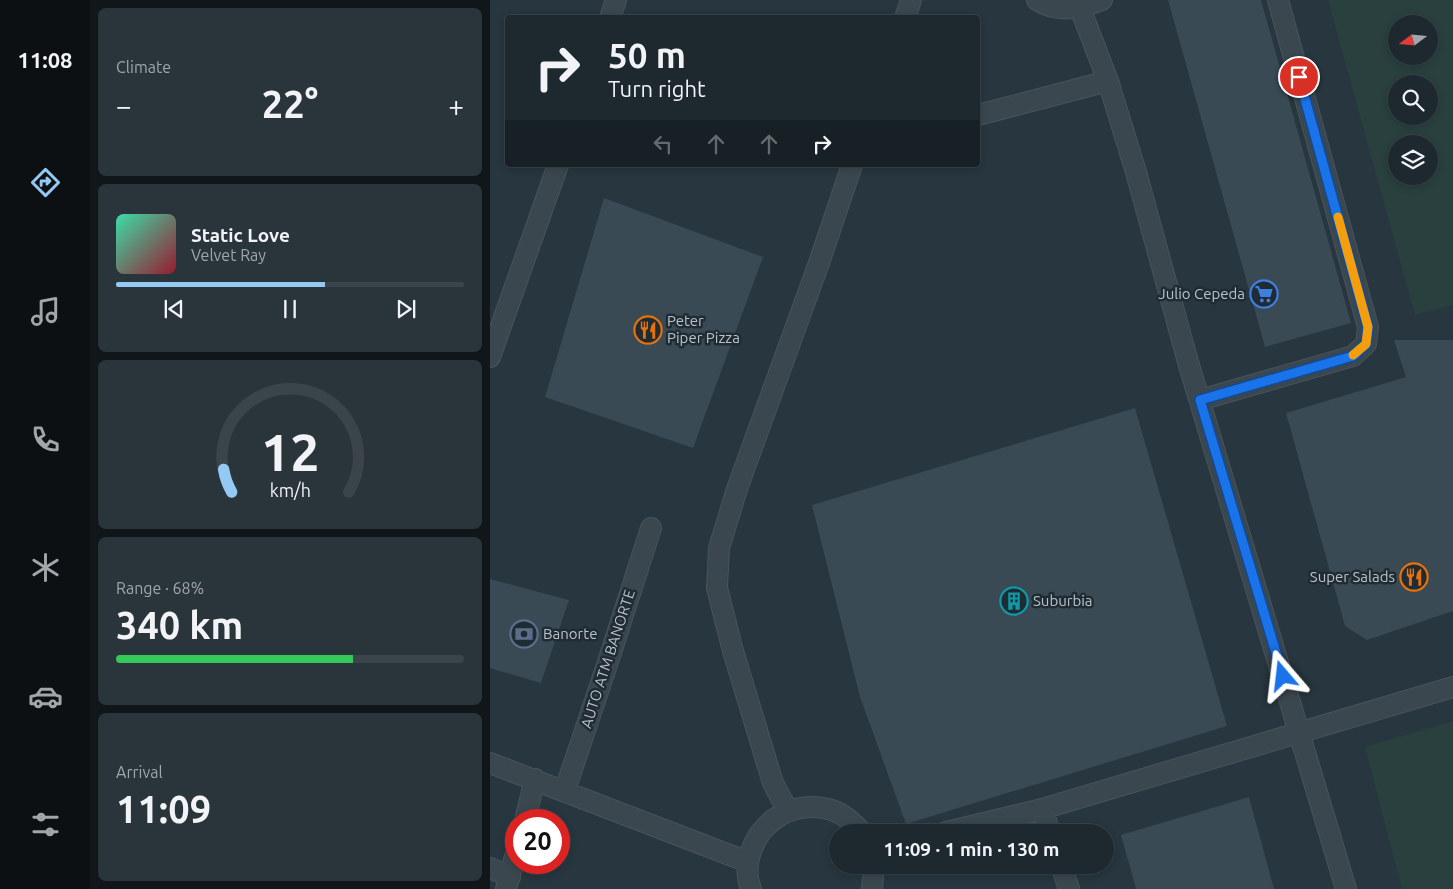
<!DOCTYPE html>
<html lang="en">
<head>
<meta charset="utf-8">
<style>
	:root { --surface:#1d282f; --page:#2a343b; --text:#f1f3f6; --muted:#a0a6aa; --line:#3b444b; --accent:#94c9f3 }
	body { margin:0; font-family:Ubuntu,sans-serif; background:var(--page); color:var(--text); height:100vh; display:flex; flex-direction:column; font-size:19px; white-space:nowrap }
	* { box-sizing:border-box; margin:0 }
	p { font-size:16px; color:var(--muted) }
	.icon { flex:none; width:28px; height:28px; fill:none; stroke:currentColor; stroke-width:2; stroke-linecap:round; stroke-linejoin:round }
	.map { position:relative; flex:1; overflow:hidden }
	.side { display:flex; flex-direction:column; gap:8px; padding:8px; background:#10161a; width:400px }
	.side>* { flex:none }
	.banner { position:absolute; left:15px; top:15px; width:475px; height:152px; border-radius:5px; box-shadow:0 2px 8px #0003,0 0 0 1px var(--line); background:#1d282f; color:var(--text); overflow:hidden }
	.needle { width:32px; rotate:254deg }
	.tools { position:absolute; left:898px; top:15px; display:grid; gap:10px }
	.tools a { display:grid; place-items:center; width:50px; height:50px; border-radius:50%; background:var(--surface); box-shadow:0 2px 8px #0003,0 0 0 1px var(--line); font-size:25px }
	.speed { position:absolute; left:15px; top:809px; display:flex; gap:10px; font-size:25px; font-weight:700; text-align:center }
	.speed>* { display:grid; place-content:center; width:65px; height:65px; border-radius:50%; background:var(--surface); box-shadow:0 2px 8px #0003,0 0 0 1px var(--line); line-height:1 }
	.speed .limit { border:8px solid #d22; background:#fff; color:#111 }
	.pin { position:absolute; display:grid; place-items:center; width:42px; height:42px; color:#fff; margin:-21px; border:2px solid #fff; border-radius:50%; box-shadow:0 1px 5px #0007 }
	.me { position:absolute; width:55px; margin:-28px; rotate:343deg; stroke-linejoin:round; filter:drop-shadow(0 0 4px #0008) }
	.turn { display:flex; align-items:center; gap:18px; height:105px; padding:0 20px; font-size:22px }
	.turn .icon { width:65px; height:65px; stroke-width:2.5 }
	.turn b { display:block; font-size:35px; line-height:42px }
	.lanes { display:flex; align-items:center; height:48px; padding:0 20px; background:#0003; justify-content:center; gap:25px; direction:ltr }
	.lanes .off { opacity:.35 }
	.big { font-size:38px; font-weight:700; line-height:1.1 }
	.side .tile { flex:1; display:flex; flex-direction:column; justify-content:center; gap:8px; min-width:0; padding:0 18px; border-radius:8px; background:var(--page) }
	.side .dial { align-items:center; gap:0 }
	.dial svg { height:130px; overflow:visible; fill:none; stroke:var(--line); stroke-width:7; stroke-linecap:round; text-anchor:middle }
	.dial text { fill:var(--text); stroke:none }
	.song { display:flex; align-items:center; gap:15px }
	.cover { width:60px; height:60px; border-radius:8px; background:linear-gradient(135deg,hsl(160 70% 55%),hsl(350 70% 35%)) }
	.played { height:5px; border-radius:2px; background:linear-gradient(90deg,var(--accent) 60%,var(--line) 60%) }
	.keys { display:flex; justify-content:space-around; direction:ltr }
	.heat { display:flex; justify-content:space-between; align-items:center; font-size:28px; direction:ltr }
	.charge { height:8px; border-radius:4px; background:linear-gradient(90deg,#34c759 68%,var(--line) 0) }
	.trip { position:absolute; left:339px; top:824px; width:285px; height:50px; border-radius:25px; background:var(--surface); box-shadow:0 2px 8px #0003,0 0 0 1px var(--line); font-weight:700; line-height:50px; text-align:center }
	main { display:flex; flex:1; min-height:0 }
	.dock { display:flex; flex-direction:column; width:90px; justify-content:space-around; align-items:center; background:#0c1013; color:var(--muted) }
	.dock .icon { width:35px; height:35px }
	.dock .on { color:var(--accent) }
	.dock b { font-size:22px; color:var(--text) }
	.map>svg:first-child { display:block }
</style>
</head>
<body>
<main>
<nav class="dock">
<b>11:08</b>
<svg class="icon on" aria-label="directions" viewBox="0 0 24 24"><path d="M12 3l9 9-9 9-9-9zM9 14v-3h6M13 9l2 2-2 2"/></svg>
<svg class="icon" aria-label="music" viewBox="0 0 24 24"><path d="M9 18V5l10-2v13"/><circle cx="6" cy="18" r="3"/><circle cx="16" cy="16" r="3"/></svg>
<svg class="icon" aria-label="phone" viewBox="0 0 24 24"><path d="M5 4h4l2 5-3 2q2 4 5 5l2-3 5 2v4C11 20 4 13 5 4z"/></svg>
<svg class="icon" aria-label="climate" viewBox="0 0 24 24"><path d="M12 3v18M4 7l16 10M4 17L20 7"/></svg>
<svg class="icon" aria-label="car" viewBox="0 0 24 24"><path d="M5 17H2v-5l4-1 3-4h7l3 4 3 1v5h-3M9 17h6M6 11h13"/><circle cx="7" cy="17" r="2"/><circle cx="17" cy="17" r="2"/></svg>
<svg class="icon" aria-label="filters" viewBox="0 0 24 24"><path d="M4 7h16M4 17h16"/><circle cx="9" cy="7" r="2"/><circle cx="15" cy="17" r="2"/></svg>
</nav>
<section class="side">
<div class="tile"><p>Climate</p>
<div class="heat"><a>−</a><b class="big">22°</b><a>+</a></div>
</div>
<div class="tile">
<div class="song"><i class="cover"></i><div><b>Static Love</b><p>Velvet Ray</p></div></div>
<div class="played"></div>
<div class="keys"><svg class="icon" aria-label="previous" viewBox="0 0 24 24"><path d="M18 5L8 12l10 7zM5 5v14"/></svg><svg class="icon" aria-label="pause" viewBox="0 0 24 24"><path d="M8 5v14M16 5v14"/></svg><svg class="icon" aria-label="next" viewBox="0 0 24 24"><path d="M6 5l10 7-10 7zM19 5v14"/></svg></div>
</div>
<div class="tile dial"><svg viewBox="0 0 100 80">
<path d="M14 69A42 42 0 1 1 86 69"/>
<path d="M14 69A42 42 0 0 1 9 55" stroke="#94c9f3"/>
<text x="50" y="56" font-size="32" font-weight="700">12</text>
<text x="50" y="72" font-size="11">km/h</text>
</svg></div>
<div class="tile"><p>Range · 68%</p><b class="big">340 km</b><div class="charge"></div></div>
<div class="tile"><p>Arrival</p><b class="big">11:09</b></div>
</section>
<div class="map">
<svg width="963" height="889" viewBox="0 0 963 889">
	<rect width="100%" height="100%" fill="#27363f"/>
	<!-- green -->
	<path fill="#29403f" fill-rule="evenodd" d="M838,0H963V305L925,315ZM906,24H939V56H906ZM906,84H939V116H906ZM906,144H939V176H906Z
		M963,721V889H912L875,747Z"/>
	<!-- building -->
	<path fill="#394a55" d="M678,0H771L861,323L775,347Z
		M114,198L273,257L203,448L55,397Z
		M904,340H963V611L877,640L855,626L796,413L916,377Z
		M645,408L737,726L416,824L370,697L322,505Z
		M0,579L79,600L51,683L0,668Z
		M759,797L784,889H646L631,835Z"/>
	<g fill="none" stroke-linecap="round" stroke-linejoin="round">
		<!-- service casing -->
		<g stroke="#48535b" stroke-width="22">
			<path id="service" d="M547,0C568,14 591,8 612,0
				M590,8L618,81L646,172L698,362L856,889
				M120,18L126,0
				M415,18L421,0
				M488,115L618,81
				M0,357L68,165
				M710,400L863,356L876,344L878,327L788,0
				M0,763L258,862
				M75,790L117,665L161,528
				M552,809L560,832
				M298,811L283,783L243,651L227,588L229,548L247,489L329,263L362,165
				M35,820L45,779
				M456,832L552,809L963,687
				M571,865L579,889
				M0,868L20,877
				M16,889L26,853
				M261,889C256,877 257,863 261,851C272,819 304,801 338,809C352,812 362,822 372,832
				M382,889L384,865"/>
		</g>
		<!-- service -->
		<use href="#service" stroke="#3b474f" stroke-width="20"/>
	</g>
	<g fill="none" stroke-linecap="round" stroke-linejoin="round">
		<!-- route casing -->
		<g stroke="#114b97" stroke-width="12">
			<path id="route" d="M793,676L710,400L863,356L876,344L878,327L809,77"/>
		</g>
		<!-- route -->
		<use href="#route" stroke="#1a73e8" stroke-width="9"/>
		<!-- slow -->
		<path stroke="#f59e0b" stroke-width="9" d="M848,217L878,327L876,344L863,355"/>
	</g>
	<!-- icons -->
	<defs>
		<g id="supermarket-ring" transform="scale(1.4375)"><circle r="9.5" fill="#202c34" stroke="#3f7fe0" stroke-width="1.5"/><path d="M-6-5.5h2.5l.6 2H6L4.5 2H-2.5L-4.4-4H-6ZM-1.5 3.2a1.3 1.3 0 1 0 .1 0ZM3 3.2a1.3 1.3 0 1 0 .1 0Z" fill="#3f7fe0"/></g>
		<g id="restaurant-ring" transform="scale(1.4375)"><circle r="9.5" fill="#202c34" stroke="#e8710a" stroke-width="1.5"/><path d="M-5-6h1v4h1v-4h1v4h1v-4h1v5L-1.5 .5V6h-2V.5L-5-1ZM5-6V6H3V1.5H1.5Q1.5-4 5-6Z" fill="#e8710a"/></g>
		<g id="building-ring" transform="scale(1.4375)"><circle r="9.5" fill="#202c34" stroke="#0f9aa8" stroke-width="1.5"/><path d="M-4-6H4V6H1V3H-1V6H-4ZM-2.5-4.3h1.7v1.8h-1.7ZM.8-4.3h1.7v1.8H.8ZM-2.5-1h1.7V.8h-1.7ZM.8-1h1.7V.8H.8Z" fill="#0f9aa8"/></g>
		<g id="bank-ring" transform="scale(1.4375)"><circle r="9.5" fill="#202c34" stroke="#5c6f8a" stroke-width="1.5"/><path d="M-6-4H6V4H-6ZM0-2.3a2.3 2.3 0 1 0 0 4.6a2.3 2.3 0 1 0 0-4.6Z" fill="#5c6f8a"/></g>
	</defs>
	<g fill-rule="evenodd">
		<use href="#supermarket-ring" x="774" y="294"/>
		<use href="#restaurant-ring" x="158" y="330"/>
		<use href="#restaurant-ring" x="924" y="577"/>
		<use href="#building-ring" x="524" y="601"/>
		<use href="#bank-ring" x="34" y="634"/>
	</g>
	<g text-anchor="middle" stroke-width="5" stroke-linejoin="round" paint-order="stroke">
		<!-- poi labels -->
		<g font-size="15" fill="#b8c2ca" stroke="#202c34" text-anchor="start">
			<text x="755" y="299" text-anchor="end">Julio Cepeda</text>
			<text x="177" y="326">Peter<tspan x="177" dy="17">Piper Pizza</tspan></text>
			<text x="905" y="582" text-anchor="end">Super Salads</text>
			<text x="543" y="606">Suburbia</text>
			<text x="53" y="639">Banorte</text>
		</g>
		<!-- street labels -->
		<g font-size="15" fill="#b8c2ca" stroke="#202c34">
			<text transform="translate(118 659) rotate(-72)" y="5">AUTO ATM BANORTE</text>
		</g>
	</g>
</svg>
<div class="tools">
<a><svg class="needle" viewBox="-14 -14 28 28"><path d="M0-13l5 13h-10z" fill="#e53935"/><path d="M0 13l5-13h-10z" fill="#a0a6aa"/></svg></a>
<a><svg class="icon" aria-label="search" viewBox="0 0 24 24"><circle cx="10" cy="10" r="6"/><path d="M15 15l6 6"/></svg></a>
<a><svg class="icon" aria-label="layers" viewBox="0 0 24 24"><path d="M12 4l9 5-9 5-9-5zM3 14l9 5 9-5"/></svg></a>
</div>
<div class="speed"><div class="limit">20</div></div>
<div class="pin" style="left:809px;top:77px;background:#d93025"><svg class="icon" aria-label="arrive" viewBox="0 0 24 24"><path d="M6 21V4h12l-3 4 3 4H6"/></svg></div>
<svg class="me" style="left:793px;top:676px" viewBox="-20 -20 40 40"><path d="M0-17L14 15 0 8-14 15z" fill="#1a73e8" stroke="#fff" stroke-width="4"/></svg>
<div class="trip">11:09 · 1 min · 130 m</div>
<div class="banner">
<div class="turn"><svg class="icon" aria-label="right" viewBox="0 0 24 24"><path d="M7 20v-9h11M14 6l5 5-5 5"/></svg><div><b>50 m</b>Turn right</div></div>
<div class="lanes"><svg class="icon off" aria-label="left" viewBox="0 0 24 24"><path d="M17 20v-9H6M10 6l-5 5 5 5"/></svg><svg class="icon off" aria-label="ahead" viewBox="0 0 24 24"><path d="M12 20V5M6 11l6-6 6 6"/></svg><svg class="icon off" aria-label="ahead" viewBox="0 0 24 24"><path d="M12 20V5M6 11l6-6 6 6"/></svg><svg class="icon" aria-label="right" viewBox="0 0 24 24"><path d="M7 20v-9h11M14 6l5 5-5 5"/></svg></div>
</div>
</div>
</main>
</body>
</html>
